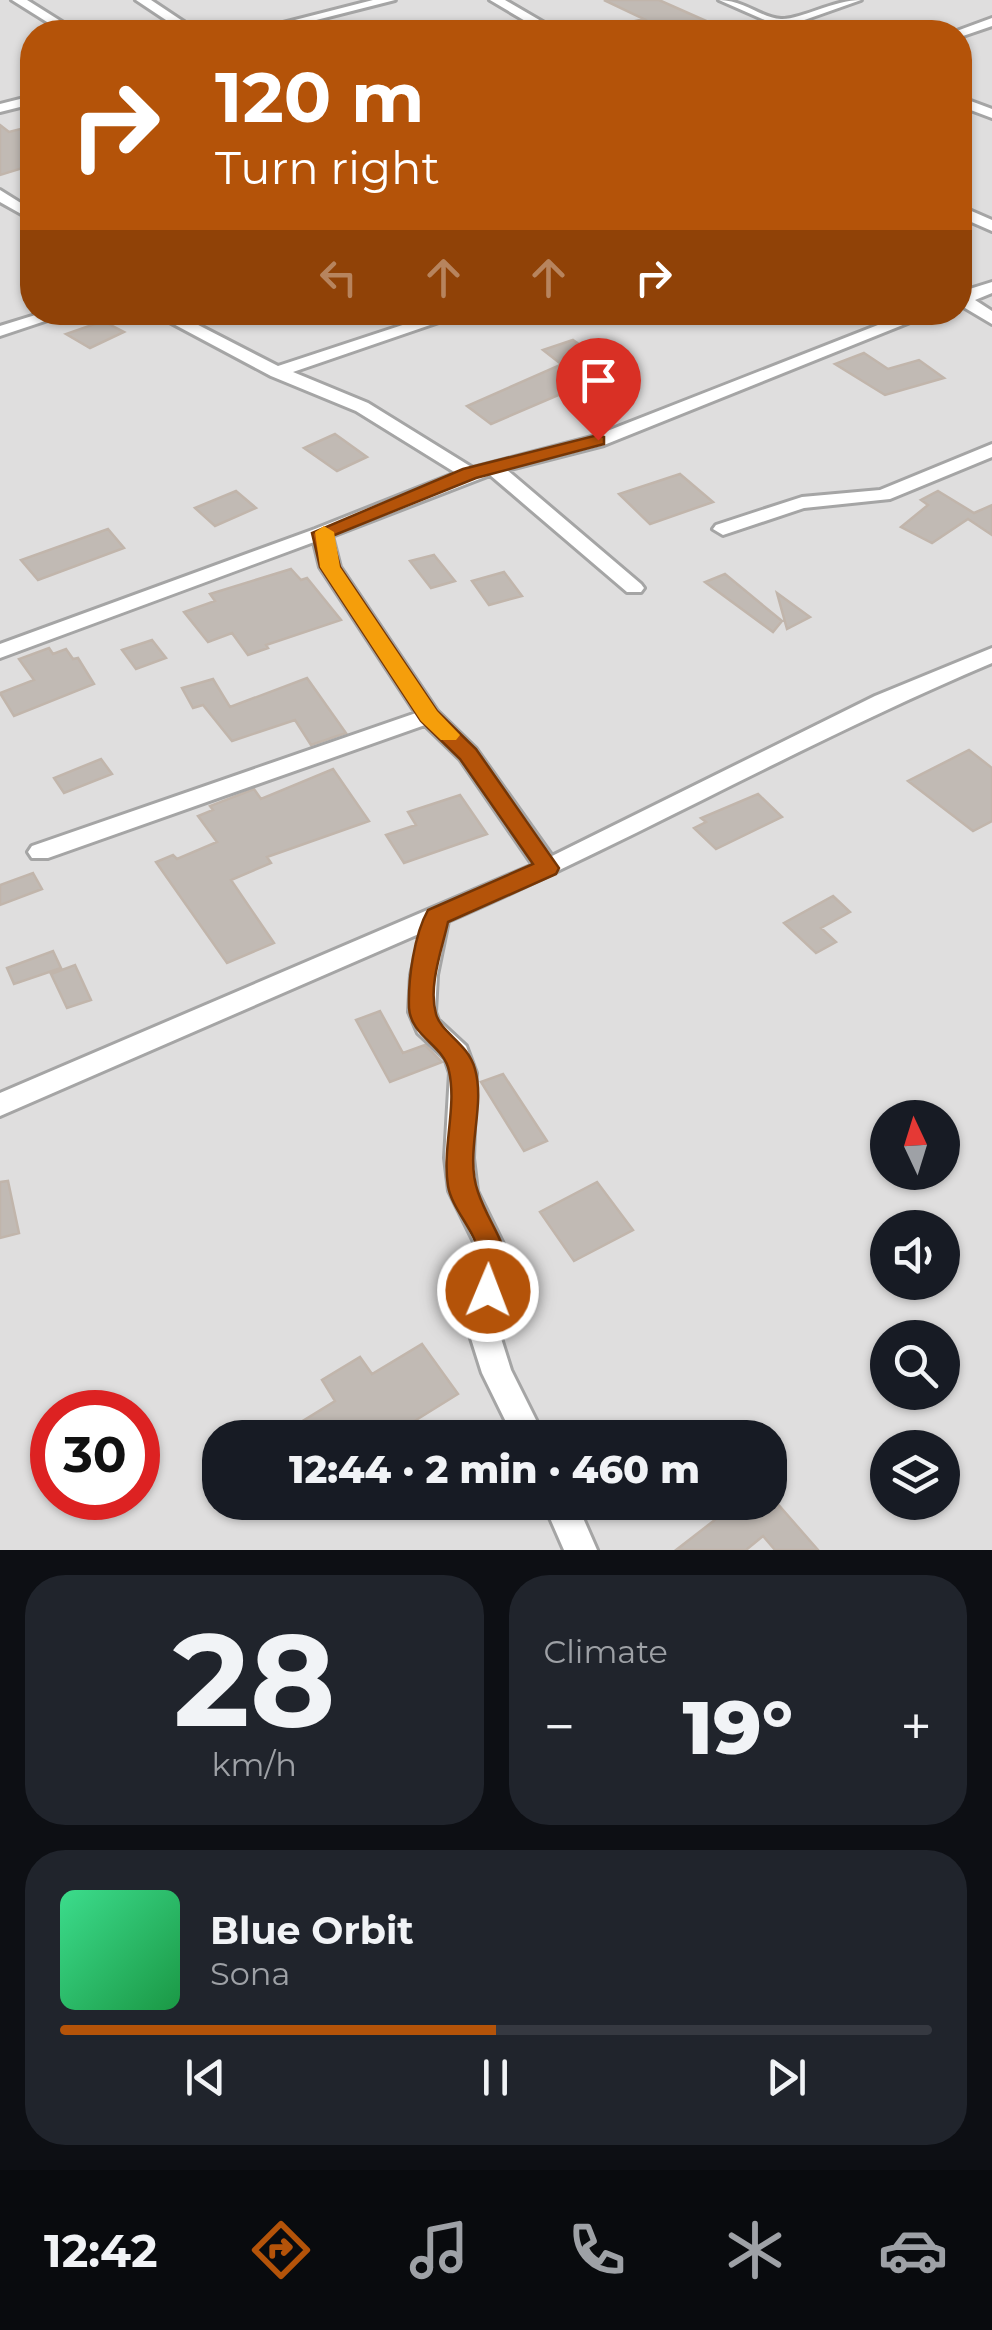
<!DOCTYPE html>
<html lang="en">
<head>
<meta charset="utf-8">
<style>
	:root { --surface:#171b24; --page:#20242c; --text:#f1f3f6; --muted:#9ea1a6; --line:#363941; --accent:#b45309 }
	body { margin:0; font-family:Montserrat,sans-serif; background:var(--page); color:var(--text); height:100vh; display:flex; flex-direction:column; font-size:38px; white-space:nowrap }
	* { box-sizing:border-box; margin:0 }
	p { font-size:32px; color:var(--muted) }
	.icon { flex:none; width:55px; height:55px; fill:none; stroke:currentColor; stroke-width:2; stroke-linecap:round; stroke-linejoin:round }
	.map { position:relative; height:1550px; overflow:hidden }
	.drawer { display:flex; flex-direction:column; gap:25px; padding:25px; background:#0d0f14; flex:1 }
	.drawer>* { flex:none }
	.guide { position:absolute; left:20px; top:20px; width:952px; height:305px; border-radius:40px; box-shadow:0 2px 8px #0004; background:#b45309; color:#fff; overflow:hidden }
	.needle { width:65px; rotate:356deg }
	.buttons { position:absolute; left:870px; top:1100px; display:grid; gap:20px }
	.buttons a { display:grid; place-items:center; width:90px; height:90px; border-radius:50%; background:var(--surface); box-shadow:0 2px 8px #0004; font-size:50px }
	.speed { position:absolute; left:30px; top:1390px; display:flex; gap:20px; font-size:50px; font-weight:700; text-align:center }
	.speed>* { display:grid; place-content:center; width:130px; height:130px; border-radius:50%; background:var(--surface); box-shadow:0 2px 8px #0004; line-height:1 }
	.speed .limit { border:15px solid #d22; background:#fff; color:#111 }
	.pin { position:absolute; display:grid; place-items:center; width:85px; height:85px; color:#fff; margin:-102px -42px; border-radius:50% 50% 50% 0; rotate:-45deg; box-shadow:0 0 10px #0007 }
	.pin .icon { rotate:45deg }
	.me { position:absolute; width:110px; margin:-55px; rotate:1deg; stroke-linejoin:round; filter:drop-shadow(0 0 8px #0008) }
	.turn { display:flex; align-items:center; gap:35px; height:210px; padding:0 30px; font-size:45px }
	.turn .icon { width:130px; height:130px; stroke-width:2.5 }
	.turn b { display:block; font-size:70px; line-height:85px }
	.lanes { display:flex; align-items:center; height:95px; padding:0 30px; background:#0003; justify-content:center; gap:50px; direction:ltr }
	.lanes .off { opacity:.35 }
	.big { font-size:75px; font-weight:800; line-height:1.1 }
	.drawer .card { flex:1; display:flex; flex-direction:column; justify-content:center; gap:15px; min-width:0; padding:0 35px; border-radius:40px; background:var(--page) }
	.drawer .dial { align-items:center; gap:0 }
	.dial b { font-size:130px; line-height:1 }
	.song { display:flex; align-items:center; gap:30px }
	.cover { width:120px; height:120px; border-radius:15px; background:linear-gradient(135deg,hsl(150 70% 55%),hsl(140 70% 35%)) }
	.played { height:10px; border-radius:5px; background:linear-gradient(90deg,var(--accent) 50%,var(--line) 50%) }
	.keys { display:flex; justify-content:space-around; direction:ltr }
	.heat { display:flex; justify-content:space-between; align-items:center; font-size:55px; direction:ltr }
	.drawer .tiles { flex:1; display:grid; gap:25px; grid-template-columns:1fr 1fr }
	.card:last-child { grid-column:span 2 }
	.trip { position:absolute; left:202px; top:1420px; width:585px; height:100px; border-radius:40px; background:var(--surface); box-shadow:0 2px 8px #0004; font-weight:800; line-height:100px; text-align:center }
	.menu { display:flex; height:160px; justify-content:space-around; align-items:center; background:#090b0e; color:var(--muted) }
	.menu .icon { width:70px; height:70px }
	.menu .active { color:var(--accent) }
	.menu b { font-size:45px; color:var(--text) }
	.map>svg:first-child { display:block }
</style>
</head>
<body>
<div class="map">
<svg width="992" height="1550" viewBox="0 0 992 1550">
	<rect width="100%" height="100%" fill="#f0eee8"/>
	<!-- residential -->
	<path fill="#dfdede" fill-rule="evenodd" d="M0,0H992V1550H0ZM32,32H960V312H32ZM888,1118H942V1172H888ZM888,1228H942V1282H888ZM888,1338H942V1392H888ZM52,1412H138V1498H52ZM220,1438H770V1502H220ZM888,1448H942V1502H888Z"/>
	<!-- building -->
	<path fill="#c1bab4" stroke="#c1b5ab" stroke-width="2.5" d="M604,0H659L731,32H615L614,26L644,19Z
		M0,125L9,132L32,126V143L25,145L32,152V165L0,175Z
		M103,321L124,332L90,348L66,334Z
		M573,340L617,370L491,424L467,406L558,366L561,364L543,350Z
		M864,353L888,369L919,360L944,378L885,395L835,364Z
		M335,434L367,457L337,471L304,448Z
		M680,474L713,502L650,524L619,494Z
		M236,491L256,508L215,526L195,508Z
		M938,491L974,513L992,505V535L968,519L932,543L901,527L928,505L921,500Z
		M108,529L124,548L38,580L21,560Z
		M434,555L455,581L431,588L410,561Z
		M291,569L301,580L307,578L341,620L266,645L268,648L248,655L232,633L208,642L184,612L215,601L210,594Z
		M504,572L522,596L489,605L472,581Z
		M725,574L782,621L773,632L705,582Z
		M777,593L810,617L787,629Z
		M152,640L166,658L136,669L122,650Z
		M49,648L53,654L66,649L73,659L78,658L94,684L14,716L0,693L34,680L19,659Z
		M307,678L346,733L311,745L295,720L232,741L203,705L193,708L182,688L213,679L230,707Z
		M969,750L992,768V821L973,831L908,781Z
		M101,759L112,774L64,793L54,778Z
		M333,769L369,821L267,857L271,863L231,880L274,943L227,963L156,862L173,855L177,859L217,842L198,816L213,810L210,806L254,789L261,799Z
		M758,794L782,817L716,849L694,828L706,822L701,818Z
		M460,795L487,834L404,863L386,835L416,825L408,812Z
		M33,873L42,889L0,905V885Z
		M833,896L850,912L821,928L836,942L816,953L784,923Z
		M53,951L61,968L14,984L7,968Z
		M75,965L91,1000L67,1008L51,974Z
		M380,1011L403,1053L425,1045L442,1062L390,1082L356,1020Z
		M503,1074L547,1141L524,1151L481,1082Z
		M8,1181L19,1233L0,1238V1182Z
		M597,1182L633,1230L574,1261L540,1212Z
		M422,1344L458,1394L387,1438H275L335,1401L322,1380L360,1357L372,1374Z
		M738,1502H776L818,1550H775L763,1536L746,1550H676Z"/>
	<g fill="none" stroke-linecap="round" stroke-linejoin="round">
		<!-- street casing -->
		<g stroke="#a5a5a5" stroke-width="6">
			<path id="street" d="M12,0H27L78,32H63Z
				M136,0H151L199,32H184Z
				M373,0H395L269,32H248Z
				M490,0H505L560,32H544Z
				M719,0C744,0 761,18 781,19C800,20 833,0 861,0L793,24L808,32H792Z
				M992,18V26L960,37V32H954Z
				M32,96V104L0,112V104Z
				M960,97L992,109V118L960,106Z
				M0,190L32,210V220L0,202Z
				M960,206L992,220V231L960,217Z
				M992,282V293L975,300L992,311V324L960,305V292Z
				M45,312H72L0,336V326Z
				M151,312H173L278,366L442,312H468L293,372L368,403L473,468L592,437L911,312H935L604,445L507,470L641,584L644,588L641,592H627L490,475L332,536L340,567L437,711L476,749L552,856L875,696L992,648V663C807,741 632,841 448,921L437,975L435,1012L438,1020L466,1046L476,1073L473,1158L477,1191L508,1254L499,1332L511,1370L545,1438H514L482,1373L469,1332L480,1254L449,1191L445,1158L450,1073L445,1058L418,1033L409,1012L411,975L421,933L0,1116V1093L533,865L460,759L425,725L48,858H32L28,852L32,846L416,713L320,567L314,542L0,658V644L315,529L456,473L356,411L271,376Z
				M992,444V457L890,499L804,508L723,535L713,529L716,525L802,497L880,490Z
				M543,1502H576L597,1550H564Z"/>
		</g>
		<!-- street -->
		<use href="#street" fill="#fff" fill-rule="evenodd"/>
	</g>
	<!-- route -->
	<path fill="#b45309" stroke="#753606" stroke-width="2.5" d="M598,435L604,437V444L476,478L332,536L340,567L437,711L476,749L559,868L556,874L448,922C442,949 428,986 436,1014C441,1033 468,1043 475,1069C486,1108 464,1153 478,1192C492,1234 521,1253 498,1300L488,1304L478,1300C470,1285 480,1272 479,1256C477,1232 452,1210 448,1186C442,1148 457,1107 449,1071C444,1045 411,1037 409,1008C408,979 414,935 428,910L533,864L460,759L421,721L320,567L312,533L463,469Z"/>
	<!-- slow -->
	<path fill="#f59e0b" d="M324,526L334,532L340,567L437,711L460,735L456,740H441L421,721L320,567L315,532Z"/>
</svg>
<div class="buttons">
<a><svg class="needle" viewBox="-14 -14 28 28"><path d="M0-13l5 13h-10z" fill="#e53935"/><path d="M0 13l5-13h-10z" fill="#9ea1a6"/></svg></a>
<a><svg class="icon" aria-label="sound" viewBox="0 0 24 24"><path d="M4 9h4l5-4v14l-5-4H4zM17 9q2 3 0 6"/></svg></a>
<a><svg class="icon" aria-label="search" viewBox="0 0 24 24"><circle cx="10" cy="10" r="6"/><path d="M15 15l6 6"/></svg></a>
<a><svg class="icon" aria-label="layers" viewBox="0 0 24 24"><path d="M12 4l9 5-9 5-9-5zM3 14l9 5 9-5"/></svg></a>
</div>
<div class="speed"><div class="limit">30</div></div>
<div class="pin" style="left:598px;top:440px;background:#d93025"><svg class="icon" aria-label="arrive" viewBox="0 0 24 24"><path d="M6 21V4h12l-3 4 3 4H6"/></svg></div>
<svg class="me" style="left:488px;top:1291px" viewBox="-20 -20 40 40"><circle r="17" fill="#b45309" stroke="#fff" stroke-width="3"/><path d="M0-11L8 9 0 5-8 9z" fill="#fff"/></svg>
<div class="trip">12:44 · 2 min · 460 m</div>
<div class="guide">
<div class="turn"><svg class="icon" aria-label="right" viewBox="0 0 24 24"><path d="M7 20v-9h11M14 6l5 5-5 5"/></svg><div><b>120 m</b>Turn right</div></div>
<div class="lanes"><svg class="icon off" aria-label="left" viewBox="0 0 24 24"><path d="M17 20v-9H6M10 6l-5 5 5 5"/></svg><svg class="icon off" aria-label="ahead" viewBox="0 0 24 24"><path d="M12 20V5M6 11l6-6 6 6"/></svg><svg class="icon off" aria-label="ahead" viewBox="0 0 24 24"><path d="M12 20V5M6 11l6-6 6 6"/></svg><svg class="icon" aria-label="right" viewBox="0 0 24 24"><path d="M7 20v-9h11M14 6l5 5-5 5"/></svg></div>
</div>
</div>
<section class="drawer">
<div class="tiles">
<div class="card dial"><b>28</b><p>km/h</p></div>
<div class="card"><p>Climate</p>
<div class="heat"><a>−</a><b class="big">19°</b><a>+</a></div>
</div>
<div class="card">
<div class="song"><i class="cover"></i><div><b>Blue Orbit</b><p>Sona</p></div></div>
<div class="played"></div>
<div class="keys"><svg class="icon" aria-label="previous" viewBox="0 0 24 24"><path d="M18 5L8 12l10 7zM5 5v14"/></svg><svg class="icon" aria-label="pause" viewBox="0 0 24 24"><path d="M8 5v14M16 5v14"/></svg><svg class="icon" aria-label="next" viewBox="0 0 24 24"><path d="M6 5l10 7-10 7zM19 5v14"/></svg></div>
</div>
</div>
</section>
<nav class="menu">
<b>12:42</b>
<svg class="icon active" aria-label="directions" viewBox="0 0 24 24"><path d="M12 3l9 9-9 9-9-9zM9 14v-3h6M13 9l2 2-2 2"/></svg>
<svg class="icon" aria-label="music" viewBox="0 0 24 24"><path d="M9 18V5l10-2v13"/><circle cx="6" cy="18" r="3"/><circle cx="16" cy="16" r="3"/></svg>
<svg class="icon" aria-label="phone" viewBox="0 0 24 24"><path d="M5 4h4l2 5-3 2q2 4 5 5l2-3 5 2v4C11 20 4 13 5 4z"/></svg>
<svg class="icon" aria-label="climate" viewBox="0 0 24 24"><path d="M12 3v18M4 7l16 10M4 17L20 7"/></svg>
<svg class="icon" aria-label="car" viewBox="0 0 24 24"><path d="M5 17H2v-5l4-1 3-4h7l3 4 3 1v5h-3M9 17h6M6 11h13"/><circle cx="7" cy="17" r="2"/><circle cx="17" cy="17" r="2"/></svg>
</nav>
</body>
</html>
